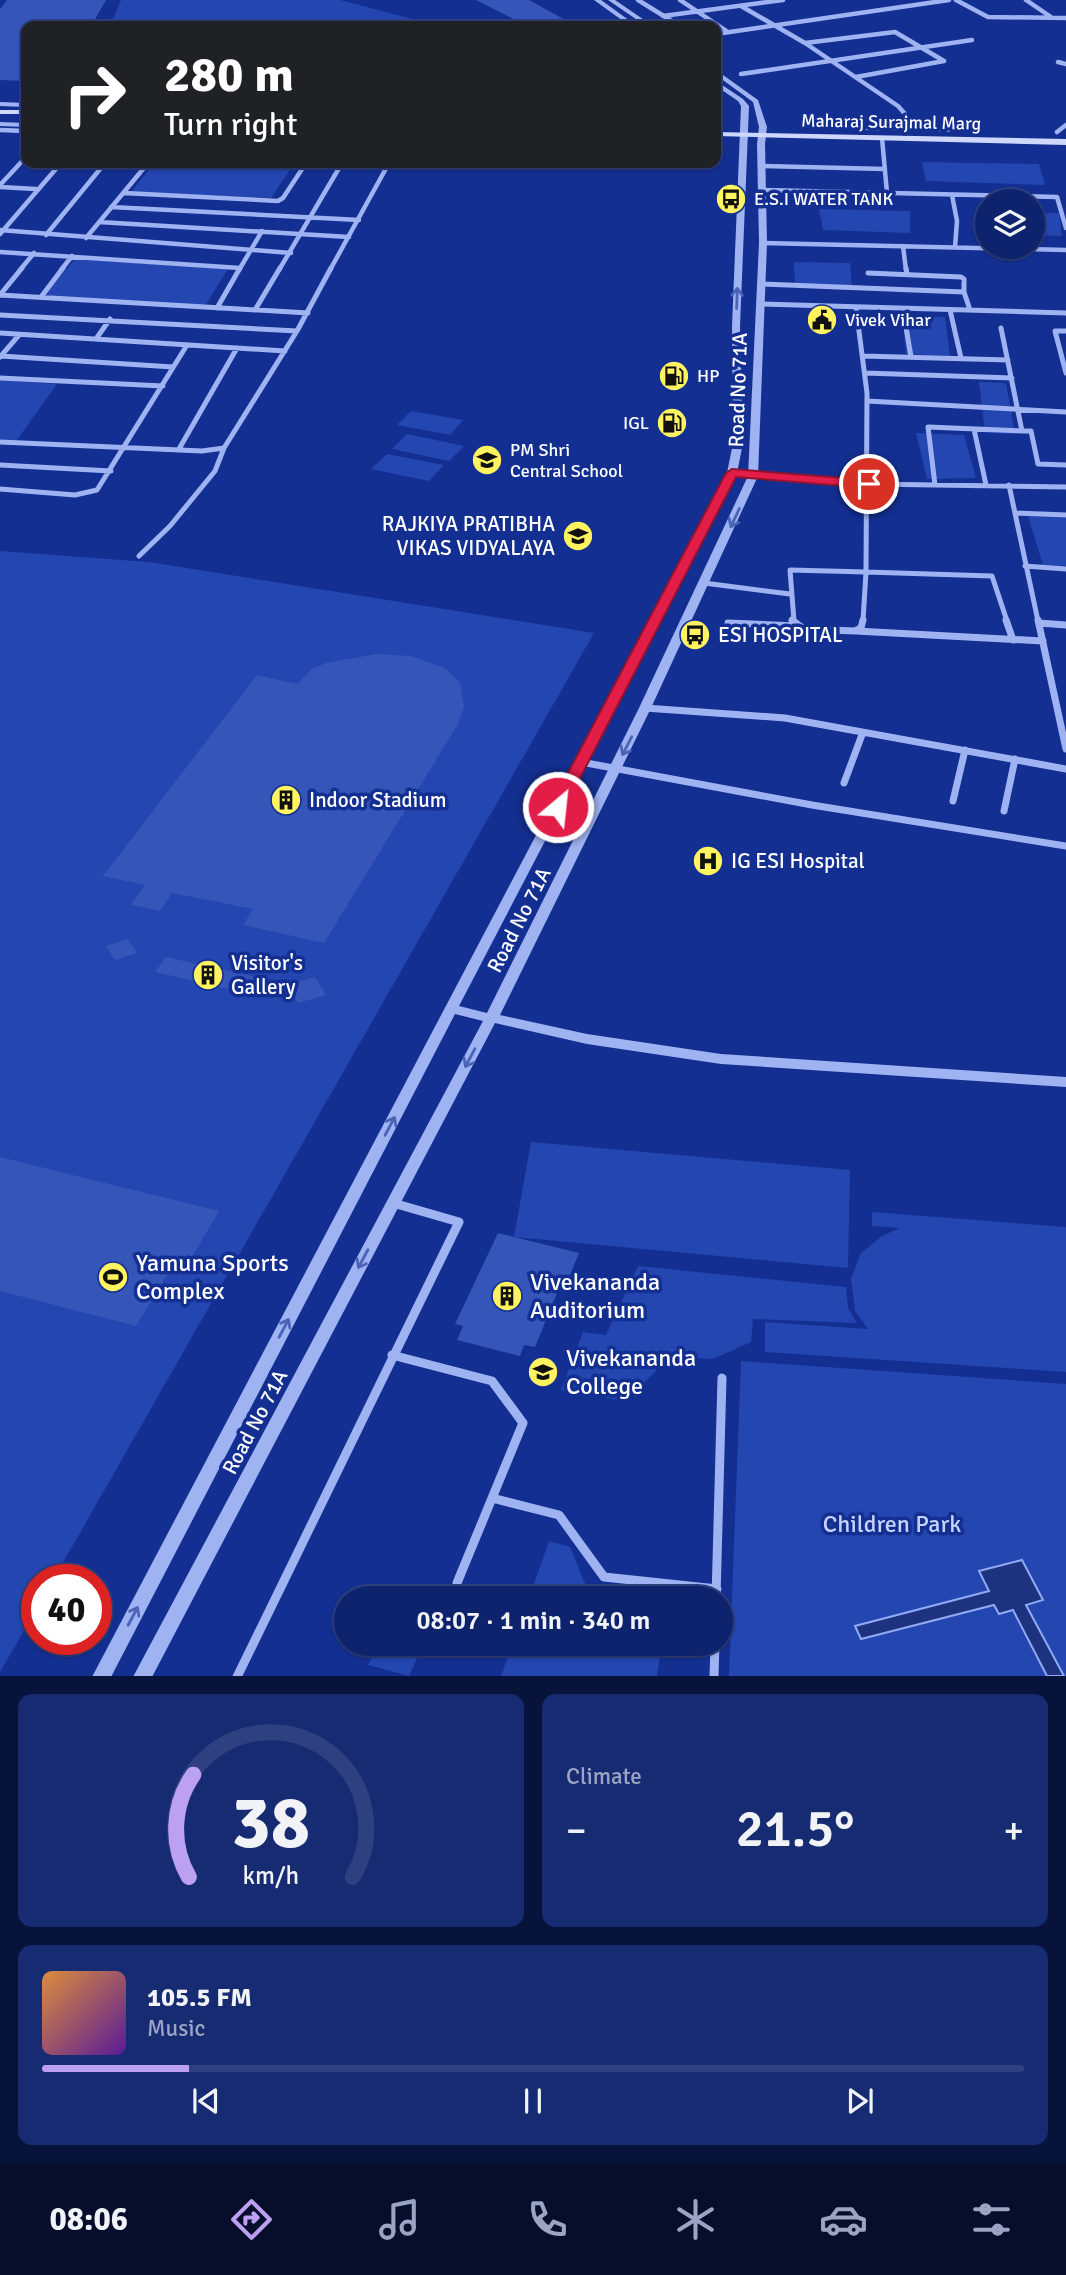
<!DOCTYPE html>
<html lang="en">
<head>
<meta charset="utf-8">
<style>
	:root { --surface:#0e236d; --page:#172b72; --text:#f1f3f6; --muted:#9ba4c2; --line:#2e4080; --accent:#bca0f2 }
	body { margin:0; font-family:Signika,sans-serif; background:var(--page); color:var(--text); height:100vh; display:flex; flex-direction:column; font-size:26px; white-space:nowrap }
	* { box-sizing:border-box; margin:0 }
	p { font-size:23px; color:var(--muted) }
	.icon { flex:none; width:38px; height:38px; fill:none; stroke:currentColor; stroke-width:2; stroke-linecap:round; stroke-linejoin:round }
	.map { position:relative; height:1676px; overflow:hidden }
	.side { display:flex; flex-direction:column; gap:18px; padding:18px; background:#08133c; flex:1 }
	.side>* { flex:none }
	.top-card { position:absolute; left:21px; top:21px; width:700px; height:147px; border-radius:14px; box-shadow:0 2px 5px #0004,0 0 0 2px var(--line); background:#202124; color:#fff; overflow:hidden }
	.tools { position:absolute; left:975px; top:189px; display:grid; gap:14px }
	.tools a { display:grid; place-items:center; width:70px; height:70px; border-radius:50%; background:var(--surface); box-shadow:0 2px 5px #0004,0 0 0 2px var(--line); font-size:35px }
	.speed { position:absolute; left:21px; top:1564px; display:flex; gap:14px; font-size:35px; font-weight:700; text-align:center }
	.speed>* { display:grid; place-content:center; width:91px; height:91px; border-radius:50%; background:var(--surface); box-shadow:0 2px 5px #0004,0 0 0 2px var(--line); line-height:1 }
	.speed .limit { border:10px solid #d22; background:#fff; color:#111 }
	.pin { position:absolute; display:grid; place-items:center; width:60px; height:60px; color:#fff; margin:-30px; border:4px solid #fff; border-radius:50%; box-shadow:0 2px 7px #0007 }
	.me { position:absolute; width:77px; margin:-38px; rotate:28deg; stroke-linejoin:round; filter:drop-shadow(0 0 5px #0008) }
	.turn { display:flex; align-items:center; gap:24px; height:147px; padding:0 28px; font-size:32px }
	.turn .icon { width:91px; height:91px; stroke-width:2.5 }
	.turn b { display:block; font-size:49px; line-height:60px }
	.big { font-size:52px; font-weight:600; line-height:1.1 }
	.side .tile { flex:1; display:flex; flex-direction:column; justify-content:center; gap:10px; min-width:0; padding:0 24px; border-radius:14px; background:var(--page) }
	.side .dial { align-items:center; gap:0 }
	.dial svg { height:182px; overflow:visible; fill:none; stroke:var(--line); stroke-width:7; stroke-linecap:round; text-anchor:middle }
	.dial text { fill:var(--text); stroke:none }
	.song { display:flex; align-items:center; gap:21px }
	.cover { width:84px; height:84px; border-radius:10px; background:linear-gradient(135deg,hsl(30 70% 55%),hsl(270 70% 35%)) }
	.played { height:7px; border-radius:4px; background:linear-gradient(90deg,var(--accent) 15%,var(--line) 15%) }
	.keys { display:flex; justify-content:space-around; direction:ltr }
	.heat { display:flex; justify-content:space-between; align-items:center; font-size:38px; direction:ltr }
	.side .tiles { flex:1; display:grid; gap:18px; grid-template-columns:1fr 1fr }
	.tile:last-child { grid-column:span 2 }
	.trip { position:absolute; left:334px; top:1586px; width:399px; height:70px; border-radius:35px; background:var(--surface); box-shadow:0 2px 5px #0004,0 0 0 2px var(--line); font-weight:600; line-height:70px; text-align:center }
	.dock { display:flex; height:112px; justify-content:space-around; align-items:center; background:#060e2c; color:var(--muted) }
	.dock .icon { width:49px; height:49px }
	.dock .active { color:var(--accent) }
	.dock b { font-size:32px; color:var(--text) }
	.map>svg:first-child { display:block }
</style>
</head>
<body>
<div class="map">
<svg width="1066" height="1677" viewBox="0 0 1066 1677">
	<rect width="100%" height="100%" fill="#132f91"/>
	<!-- green -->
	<path fill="#2446b1" d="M121,0H340L439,26H110Z
		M922,162L1039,164L1045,185L926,181Z
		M152,166L291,168L271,198L131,192Z
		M819,209L910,211V233L823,230Z
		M1033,213H1059L1062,236L1033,235Z
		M75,259L228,269L205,306L44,295Z
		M794,262L850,263L852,287L795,285Z
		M902,315L945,317L950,356L906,354Z
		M0,380L57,384L14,444L0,442Z
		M979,382L1006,383L1015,434L985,433Z
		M411,411L463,420L450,435L397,425Z
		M916,433L964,435L976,478L927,479Z
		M407,434L464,446L449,461L392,449Z
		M387,454L444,465L429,481L371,469Z
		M1028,516L1066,518V566L1043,565Z
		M0,551L149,562L594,633L53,1580H37V1608L0,1672Z
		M531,1142L850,1170L848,1268L514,1237Z
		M872,1212L1066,1227V1372L765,1352V1322L868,1329L855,1311L851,1279L861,1253L882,1236L900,1228L872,1226Z
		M638,1266L846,1287L848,1308L857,1323L753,1319L751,1342L713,1359L670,1357L625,1401L561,1390L583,1332L606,1335Z
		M741,1361L1066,1384V1676L729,1677Z
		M549,1541L570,1547L591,1598H529Z
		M379,1643H424L409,1676L368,1665Z
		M513,1643H662L657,1676H501Z"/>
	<!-- water -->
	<path fill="#1e337f" stroke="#91aaf5" stroke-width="2" d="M1022,1560L1043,1600L1026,1605L1064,1676H1047L1013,1610L999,1614L994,1605L861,1639L855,1626L989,1591L979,1571Z"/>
	<!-- building -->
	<path fill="#3655b9" d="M7,0H106L91,26H26V81L0,80V9Z
		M476,0H529L567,21L527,26Z
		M376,654L411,656L445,668L460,683L464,707L458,724L324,943L243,925L253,909L172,893L160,911L131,905L145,885L103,876L257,675L297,684L312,669L326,663Z
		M128,939L137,953L115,960L106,946Z
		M166,957L260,978L250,994L155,972Z
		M315,977L326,995L298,1003L287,985Z
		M0,1157L219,1211L188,1264L176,1260L136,1326L0,1291Z
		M498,1233L579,1253L564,1290L559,1288L535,1347L524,1345L520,1356L457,1340L463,1326L455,1324Z"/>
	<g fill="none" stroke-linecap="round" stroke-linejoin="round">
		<!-- minor-far3 -->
		<path stroke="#9fb3f2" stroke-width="4.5" d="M638,0L680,26
			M680,0L728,32
			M956,0L988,17L1066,18
			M1026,0L1051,17
			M741,6L805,43L898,106L906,115L911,128
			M663,16L783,0
			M716,34L949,0
			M805,43L895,32L944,61L856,77
			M1058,62L1066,64
			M741,74L972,40
			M0,130L26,131
			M1057,132L1066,125
			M882,138L887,193
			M129,163L304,166
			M763,166L885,169
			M0,185L26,157
			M0,187L36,189
			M763,190L1057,197L1066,228
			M124,193L278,201L283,198L306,163
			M952,195L957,221L955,247
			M111,207L359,220
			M99,222L349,237
			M0,230L291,253
			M0,234L61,163
			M46,235L105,163
			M86,238L148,163
			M763,243L1066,250
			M903,246L906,270
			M0,252L240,268
			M20,270L34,253
			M61,270L72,256
			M239,270L262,231
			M279,270L342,163
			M330,270L389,163"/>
		<!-- minor-far2 -->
		<path stroke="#9fb3f2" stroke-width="5" d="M906,268L907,274
			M868,273L961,277L964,279V292L970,310
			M761,284L964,292
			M0,295L308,313
			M0,295L22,268
			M41,297L63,268
			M761,304L1066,313
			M217,308L240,268
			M856,308L867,393L866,572
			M903,309L911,357
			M255,310L280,268
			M950,310L961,358
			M0,315L297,331
			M1001,328L1022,431H1031L1038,464L1066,465
			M1066,331H1055L1066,373
			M0,333L285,351
			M96,339L110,319
			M1,356L173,367
			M863,356L1008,360
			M0,357L19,335
			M865,373L1012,378
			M0,378L163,386
			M867,401L1066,412
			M974,429L986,485
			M0,442L202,451L224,448
			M179,449L237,348
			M0,465L111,471
			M732,473L869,484L1066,487
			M935,485L928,427L1022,431
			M1009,485L1038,621
			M0,489L75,495L97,490L187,345
			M1015,513L1066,515
			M139,556L170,526L215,471L224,448L297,331L331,268
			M1025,566L1066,569
			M866,572L992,576L1007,621
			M704,583L790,594
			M794,621L790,570L866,572
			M863,621L866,572"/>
		<!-- minor-far1 -->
		<path stroke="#9fb3f2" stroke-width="7" d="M792,620L804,629L855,631L861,628L863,620
			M1006,620L1013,640
			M1038,620L1066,749
			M728,623L797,626
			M1039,623L1066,625
			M856,631L1043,641
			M645,708L785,718L1066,769
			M581,762L812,805L1066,846
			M844,783L863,732
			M953,801L965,750
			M1004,811L1015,759"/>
		<!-- minor -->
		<path stroke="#9fb3f2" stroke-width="9" d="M392,1355L492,1381L523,1423L457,1583
			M492,1498L559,1515L604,1577L717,1589
			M716,1598L722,1378
			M237,1677L459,1222L393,1203
			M714,1677L715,1643"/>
		<!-- tertiary -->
		<path fill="#9fb3f2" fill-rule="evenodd" d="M594,0H601L637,26H630Z
			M608,0H615L653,26H646Z
			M716,70L758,100L767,127L765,144L767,243L758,476L651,708L500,1015L587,1034L721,1054L1066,1077V1087L721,1064L587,1044L495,1023L152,1677H133L483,1021L455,1014L111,1677H92L727,473L733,443L732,326L741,106L738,101L716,86V81L743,99L749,106L740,326L743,443L737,473L459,1006L487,1013L639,708L748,476L759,243L757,144L759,127L753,102L716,75Z
			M0,102L26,103V107L0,106Z
			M0,122L26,123V127L0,126Z"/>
		<!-- secondary -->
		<path fill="#ced8fc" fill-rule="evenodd" d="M0,110H26V114H0Z
			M858,126L977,128L981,130L977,132L861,130L857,128Z
			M716,132L1066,139V145L716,136Z"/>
	</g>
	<!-- one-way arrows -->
	<defs><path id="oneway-shaft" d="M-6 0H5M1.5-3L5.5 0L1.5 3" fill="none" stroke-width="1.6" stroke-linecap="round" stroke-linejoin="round" transform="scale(1.75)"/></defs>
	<g stroke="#4b64b8">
		<use href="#oneway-shaft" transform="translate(737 298) rotate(-88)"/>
		<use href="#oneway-shaft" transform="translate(735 518) rotate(115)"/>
		<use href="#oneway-shaft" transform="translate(627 746) rotate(117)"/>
		<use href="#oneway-shaft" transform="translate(470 1058) rotate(118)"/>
		<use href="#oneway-shaft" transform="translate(390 1126) rotate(-62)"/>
		<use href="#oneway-shaft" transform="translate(363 1259) rotate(118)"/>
		<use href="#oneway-shaft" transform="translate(284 1328) rotate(-62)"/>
		<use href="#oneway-shaft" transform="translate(133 1616) rotate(-62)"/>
	</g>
	<!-- route -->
	<path fill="#e11d48" stroke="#92132f" stroke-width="2" d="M732,469L869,480L876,484L869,488L736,477L565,807L563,810H552L550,807L726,473Z"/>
	<!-- icons -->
	<defs>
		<g id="bus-disc" transform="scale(1.575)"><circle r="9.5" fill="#fff360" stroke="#132f91"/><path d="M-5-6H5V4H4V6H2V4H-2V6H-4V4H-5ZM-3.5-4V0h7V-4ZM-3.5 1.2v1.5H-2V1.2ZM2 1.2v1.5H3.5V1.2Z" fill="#111"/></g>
		<g id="civic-disc" transform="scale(1.575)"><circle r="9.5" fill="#fff360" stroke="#132f91"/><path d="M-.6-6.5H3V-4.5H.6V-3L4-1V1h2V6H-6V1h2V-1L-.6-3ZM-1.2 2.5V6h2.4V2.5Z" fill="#111"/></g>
		<g id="fuel-disc" transform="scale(1.575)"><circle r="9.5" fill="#fff360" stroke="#132f91"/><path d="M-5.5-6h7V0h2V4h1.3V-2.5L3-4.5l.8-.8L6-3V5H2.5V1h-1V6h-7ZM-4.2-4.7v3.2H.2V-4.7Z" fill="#111"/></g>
		<g id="school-disc" transform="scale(1.575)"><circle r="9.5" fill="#fff360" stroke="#132f91"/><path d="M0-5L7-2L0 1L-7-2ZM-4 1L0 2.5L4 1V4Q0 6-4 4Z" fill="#111"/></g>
		<g id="building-disc" transform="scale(1.575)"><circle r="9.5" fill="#fff360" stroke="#132f91"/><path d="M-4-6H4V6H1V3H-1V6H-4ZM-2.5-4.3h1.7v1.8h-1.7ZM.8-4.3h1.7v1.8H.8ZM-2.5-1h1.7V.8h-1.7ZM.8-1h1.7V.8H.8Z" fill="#111"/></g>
		<g id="hospital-disc" transform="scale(1.575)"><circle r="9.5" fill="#fff360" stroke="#132f91"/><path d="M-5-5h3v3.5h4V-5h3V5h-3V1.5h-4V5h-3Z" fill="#111"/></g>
		<g id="stadium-disc" transform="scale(1.575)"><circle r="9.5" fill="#fff360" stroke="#132f91"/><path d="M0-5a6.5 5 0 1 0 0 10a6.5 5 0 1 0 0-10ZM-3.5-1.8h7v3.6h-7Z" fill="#111"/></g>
		<g id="university-disc" transform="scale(1.575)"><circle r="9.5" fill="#fff360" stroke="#132f91"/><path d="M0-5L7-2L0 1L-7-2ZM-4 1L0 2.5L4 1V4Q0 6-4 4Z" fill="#111"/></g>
	</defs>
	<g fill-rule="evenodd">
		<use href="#bus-disc" x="731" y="199"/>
		<use href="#civic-disc" x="822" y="320"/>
		<use href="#fuel-disc" x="674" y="376"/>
		<use href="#fuel-disc" x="672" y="423"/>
		<use href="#school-disc" x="487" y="460"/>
		<use href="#school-disc" x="578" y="536"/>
		<use href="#bus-disc" x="695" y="635"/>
		<use href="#building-disc" x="286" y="800"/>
		<use href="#hospital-disc" x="708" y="861"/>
		<use href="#building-disc" x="208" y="975"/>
		<use href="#stadium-disc" x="113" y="1277"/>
		<use href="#building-disc" x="507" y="1296"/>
		<use href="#university-disc" x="543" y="1372"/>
	</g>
	<g text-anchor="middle" stroke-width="7" stroke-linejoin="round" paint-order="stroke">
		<!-- far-street labels -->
		<g font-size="18" fill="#fff" stroke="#132f91">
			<text transform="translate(891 122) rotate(1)" y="6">Maharaj Surajmal Marg</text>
		</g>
		<!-- far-poi labels -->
		<g font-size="18" fill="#fff" stroke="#132f91" text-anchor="start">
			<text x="754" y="205">E.S.I WATER TANK</text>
			<text x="845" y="326">Vivek Vihar</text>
			<text x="697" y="382">HP</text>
			<text x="649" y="429" text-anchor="end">IGL</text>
			<text x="510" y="456">PM Shri<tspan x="510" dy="21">Central School</tspan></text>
		</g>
		<!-- street labels -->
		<g font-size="21" fill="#fff" stroke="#132f91">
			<text transform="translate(738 390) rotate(-88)" y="7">Road No 71A</text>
			<text transform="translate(519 920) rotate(-63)" y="7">Road No 71A</text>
			<text transform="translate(255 1422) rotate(-62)" y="7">Road No 71A</text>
		</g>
		<!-- poi labels -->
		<g font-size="21" fill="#fff" stroke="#132f91" text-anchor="start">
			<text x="555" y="531" text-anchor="end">RAJKIYA PRATIBHA<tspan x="555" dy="24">VIKAS VIDYALAYA</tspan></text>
			<text x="718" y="642">ESI HOSPITAL</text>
			<text x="309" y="807">Indoor Stadium</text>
			<text x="731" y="868">IG ESI Hospital</text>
			<text x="231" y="970">Visitor's<tspan x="231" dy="24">Gallery</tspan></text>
		</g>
		<!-- near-poi labels -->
		<g font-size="24" fill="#fff" stroke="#132f91" text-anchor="start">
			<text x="136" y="1271">Yamuna Sports<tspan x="136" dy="28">Complex</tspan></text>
			<text x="530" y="1290">Vivekananda<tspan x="530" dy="28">Auditorium</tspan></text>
			<text x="566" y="1366">Vivekananda<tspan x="566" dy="28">College</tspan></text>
		</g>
		<!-- near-park labels -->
		<g font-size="24" fill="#c6d3fd" stroke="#132f91">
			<text x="892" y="1532">Children Park</text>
		</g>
	</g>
</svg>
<div class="tools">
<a><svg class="icon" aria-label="layers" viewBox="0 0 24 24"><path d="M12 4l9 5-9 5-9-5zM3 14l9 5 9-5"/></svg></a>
</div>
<div class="speed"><div class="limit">40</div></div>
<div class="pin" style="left:869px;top:484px;background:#d93025"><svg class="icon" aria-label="arrive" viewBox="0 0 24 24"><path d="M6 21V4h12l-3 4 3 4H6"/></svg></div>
<svg class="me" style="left:558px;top:807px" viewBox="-20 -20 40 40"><circle r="17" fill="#e11d48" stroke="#fff" stroke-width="3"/><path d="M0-11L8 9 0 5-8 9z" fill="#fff"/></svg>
<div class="trip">08:07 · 1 min · 340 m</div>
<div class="top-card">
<div class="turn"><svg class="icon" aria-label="right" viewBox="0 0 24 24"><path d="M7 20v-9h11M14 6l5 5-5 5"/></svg><div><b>280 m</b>Turn right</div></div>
</div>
</div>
<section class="side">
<div class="tiles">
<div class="tile dial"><svg viewBox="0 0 100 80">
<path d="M14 69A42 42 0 1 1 86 69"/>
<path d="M14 69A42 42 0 0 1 16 24" stroke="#bca0f2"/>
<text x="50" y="56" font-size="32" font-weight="700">38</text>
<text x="50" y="72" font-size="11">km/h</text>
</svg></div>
<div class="tile"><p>Climate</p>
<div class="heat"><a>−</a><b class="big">21.5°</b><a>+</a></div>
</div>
<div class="tile">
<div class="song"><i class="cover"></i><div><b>105.5 FM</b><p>Music</p></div></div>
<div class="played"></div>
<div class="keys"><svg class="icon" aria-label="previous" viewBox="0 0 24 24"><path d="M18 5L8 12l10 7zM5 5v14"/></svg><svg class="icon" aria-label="pause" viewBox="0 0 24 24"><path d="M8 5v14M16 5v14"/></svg><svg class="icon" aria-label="next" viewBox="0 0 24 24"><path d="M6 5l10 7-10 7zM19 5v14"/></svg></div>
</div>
</div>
</section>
<nav class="dock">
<b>08:06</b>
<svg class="icon active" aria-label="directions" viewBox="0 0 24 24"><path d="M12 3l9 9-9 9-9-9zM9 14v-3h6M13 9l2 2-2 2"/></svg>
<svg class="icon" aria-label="music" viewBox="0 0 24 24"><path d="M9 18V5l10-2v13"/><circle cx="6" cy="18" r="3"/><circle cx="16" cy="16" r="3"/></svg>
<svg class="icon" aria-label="phone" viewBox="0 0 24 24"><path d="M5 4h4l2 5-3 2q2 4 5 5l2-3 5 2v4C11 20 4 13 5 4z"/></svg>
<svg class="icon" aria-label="climate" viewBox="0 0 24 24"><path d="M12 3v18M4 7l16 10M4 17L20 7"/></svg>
<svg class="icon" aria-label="car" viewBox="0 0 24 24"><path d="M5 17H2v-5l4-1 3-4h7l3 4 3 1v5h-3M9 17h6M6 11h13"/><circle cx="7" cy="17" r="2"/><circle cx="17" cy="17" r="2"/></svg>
<svg class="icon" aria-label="filters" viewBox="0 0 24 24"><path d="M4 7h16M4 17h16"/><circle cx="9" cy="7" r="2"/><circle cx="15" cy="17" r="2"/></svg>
</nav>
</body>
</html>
